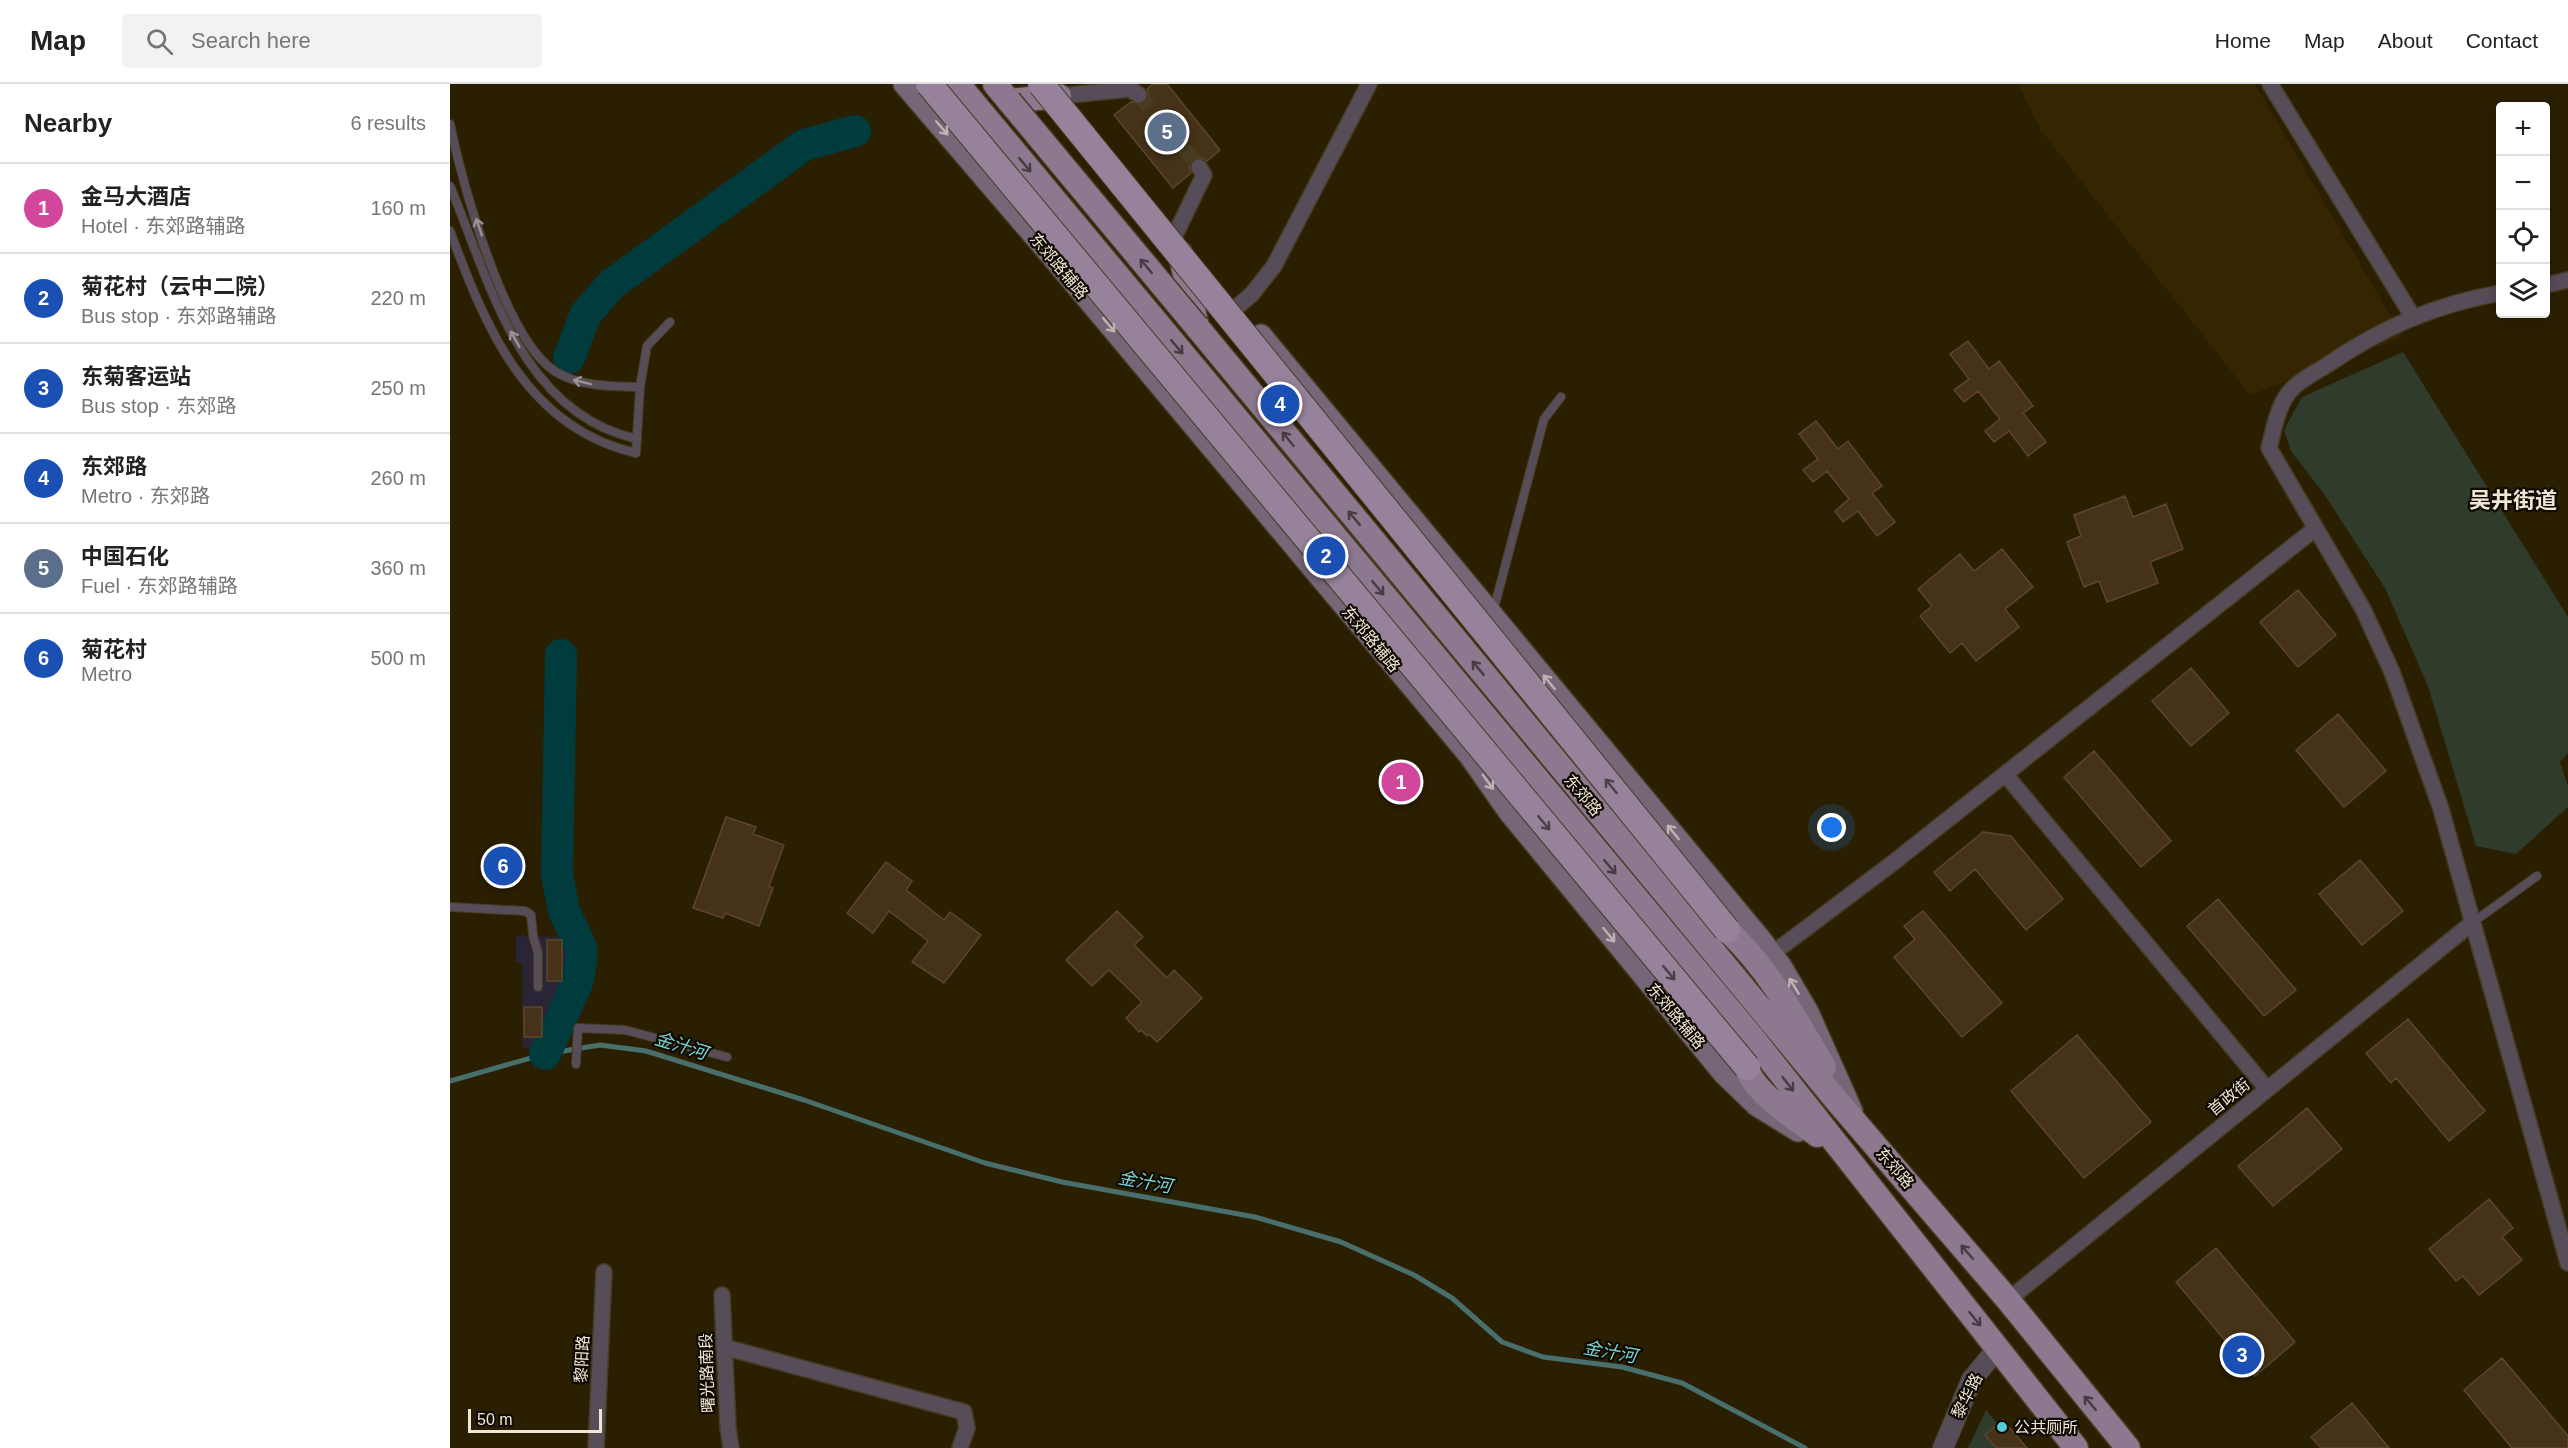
<!DOCTYPE html>
<meta charset="utf-8">
<style>
:root{--surface:#fff;--page:#f2f2f2;--text:#222;--muted:#767676;--line:#e0e0e0;--accent:#db2777}
body{margin:0;font-family:Helvetica,"Noto Sans SC",sans-serif;background:var(--page);color:var(--text)}
.controls{position:absolute;right:18px;top:18px;display:grid;overflow:hidden;border-radius:6px;box-shadow:0 3px 15px #0003}
.controls button{width:54px;height:54px;display:grid;place-items:center;padding:0;border:0;border-bottom:2px solid var(--line);background:var(--surface);color:var(--text);font:30px sans-serif}
.scale{position:absolute;left:18px;bottom:15px;width:134px;box-sizing:border-box;padding-left:6px;border:3px solid #efe7d6;border-top:0;font-size:16px;line-height:21px;white-space:nowrap;color:#efe7d6;-webkit-text-stroke:4px #0f0a02;paint-order:stroke}
.you{position:absolute;left:1382px;top:744px;width:21px;height:21px;margin:-15px;border:4px solid #fff;border-radius:50%;background:#1a73e8;box-shadow:0 0 0 9px #1a73e833}
.badge{display:grid;place-items:center;width:39px;height:39px;border-radius:50%;background:var(--accent);color:#fff;font-size:20px;font-weight:700}
.pin{position:absolute;translate:-50% -50%;border:3px solid #fff;box-shadow:0 2px 6px #0006}
.list{margin:0;padding:0;list-style:none}
h2{display:flex;justify-content:space-between;align-items:center;height:78px;margin:0;padding:0 24px;font-size:26px}
h2 small{font-size:20px;font-weight:400;color:var(--muted)}
.list li{display:grid;grid-template-columns:39px 1fr auto;gap:18px;align-items:center;box-sizing:border-box;height:90px;padding:0 24px;border-top:2px solid var(--line)}
.list b{display:block;font-size:22px;white-space:nowrap}
.list p{margin:0;font-size:20px;white-space:nowrap;color:var(--muted)}
.list em{font-size:20px;font-style:normal;color:var(--muted)}
.icon{flex:none;width:33px;height:33px;fill:none;stroke:currentColor;stroke-width:2;stroke-linecap:round;stroke-linejoin:round}
.map{position:relative;flex:none;width:2118px;height:1364px;overflow:hidden}
header{display:flex;align-items:center;gap:36px;box-sizing:border-box;height:84px;padding:0 30px;background:var(--surface);border-bottom:2px solid var(--line)}
header strong{font-size:28px}
nav{display:flex;gap:33px;margin-inline-start:auto;font-size:21px}
.search{width:420px;height:54px;background:var(--page);display:flex;align-items:center;gap:15px;box-sizing:border-box;padding:0 21px;border-radius:6px;color:var(--muted);font-size:22px}
main{display:flex}
aside{flex:1;background:var(--surface)}
.map>svg:first-child{display:block}
</style>
<header>
<strong>Map</strong>
<div class="search"><svg class="icon" aria-label="search" viewBox="0 0 24 24"><circle cx="10" cy="10" r="6"/><path d="M15 15l6 6"/></svg>Search here</div>
<nav><a>Home</a><a>Map</a><a>About</a><a>Contact</a></nav>
</header>
<main>
<aside>
<h2>Nearby<small>6 results</small></h2>
<ul class="list">
<li><span class="badge" style="background:#d1479c">1</span><div><b>金马大酒店</b><p>Hotel · 东郊路辅路</p></div><em>160 m</em></li>
<li><span class="badge" style="background:#1a4fb4">2</span><div><b>菊花村（云中二院）</b><p>Bus stop · 东郊路辅路</p></div><em>220 m</em></li>
<li><span class="badge" style="background:#1a4fb4">3</span><div><b>东菊客运站</b><p>Bus stop · 东郊路</p></div><em>250 m</em></li>
<li><span class="badge" style="background:#1a4fb4">4</span><div><b>东郊路</b><p>Metro · 东郊路</p></div><em>260 m</em></li>
<li><span class="badge" style="background:#5c6f8a">5</span><div><b>中国石化</b><p>Fuel · 东郊路辅路</p></div><em>360 m</em></li>
<li><span class="badge" style="background:#1a4fb4">6</span><div><b>菊花村</b><p>Metro</p></div><em>500 m</em></li>
</ul>
</aside>
<div class="map">
<svg width="2118" height="1364" viewBox="0 0 2118 1364">
<rect width="100%" height="100%" fill="#2b1f02"/>
<path fill="#352500" d="M1568,0H1805L1953,253L1800,311L1592,48Z"/>
<path fill="#292536" d="M66,852L116,853L121,874L116,900L92,952L82,963L73,965L72,879L66,878Z"/>
<path fill="#2f3c2c" d="M1953,268L2118,533V669L2110,678L2118,702V723L2066,770L2026,762L1978,602L1935,504L1874,410L1841,367L1834,346L1852,313Z
M1536,1326L1568,1364H1518Z"/>
<g fill="none" stroke-linecap="round" stroke-linejoin="round">
<path stroke="#486f6b" stroke-width="5" d="M0,997L95,970L150,961L196,967L354,1016L535,1079L612,1098L805,1133L891,1158L964,1191L1002,1214L1052,1258L1093,1273L1172,1283L1232,1299L1355,1364"/>
<path stroke="#003b3d" stroke-width="32" d="M119,274L135,231L162,200L354,61L405,47
M95,970L127,899L131,880V863L114,827L107,791L111,571"/>
</g>
<path fill="#463219" stroke="#5c462d" stroke-width="1.5" d="M703,0H717L770,66L757,77L749,73L743,75L739,83L741,89L723,104L664,31L681,18L694,19L699,12L697,5Z
M1518,257L1539,285L1549,277L1583,322L1573,329L1596,358L1578,372L1559,347L1544,358L1535,347L1550,335L1528,307L1514,318L1504,306L1519,295L1500,270Z
M1366,337L1388,365L1398,357L1432,402L1422,409L1445,438L1427,452L1408,427L1393,438L1385,427L1399,415L1377,387L1363,398L1353,386L1368,375L1349,350Z
M1675,412L1683,433L1716,420L1733,465L1700,478L1708,499L1657,518L1649,497L1634,503L1617,458L1631,452L1624,431Z
M1552,465L1583,503L1555,525L1569,543L1526,577L1512,559L1500,569L1470,532L1482,522L1468,505L1510,470L1524,487Z
M1848,506L1886,551L1848,583L1810,538Z
M1741,584L1779,629L1741,662L1702,617Z
M1888,630L1936,687L1894,723L1846,666Z
M1644,667L1721,757L1691,783L1614,693Z
M276,733L306,743L303,750L334,761L319,802L323,804L309,842L275,829L273,834L243,824Z
M1533,748L1561,752L1613,815L1576,846L1525,785L1500,807L1484,788Z
M1910,776L1953,827L1912,861L1869,810Z
M436,778L462,797L456,806L494,836L500,828L531,851L494,899L462,878L478,857L439,827L423,849L397,829Z
M1768,815L1846,906L1814,932L1737,842Z
M667,827L693,853L684,861L717,894L724,886L752,914L707,958L699,950L697,952L691,946L689,948L676,934L692,918L659,886L642,902L616,876Z
M1473,827L1552,919L1512,953L1444,873L1465,855L1454,842Z
M97,856H112V897H97Z
M74,923H92V953H74Z
M1958,935L2035,1027L1999,1057L1946,994L1941,999L1916,969Z
M1627,951L1701,1038L1634,1094L1561,1007Z
M1857,1024L1892,1065L1823,1122L1788,1082Z
M2039,1115L2063,1144L2052,1153L2072,1176L2029,1211L2013,1192L2006,1197L1979,1165Z
M1766,1164L1845,1258L1805,1292L1726,1198Z
M2052,1274L2118,1352V1364H2062L2014,1306Z
M1902,1319L1939,1364H1871L1861,1353Z
M1553,1336L1577,1364H1546L1535,1351Z"/>
<g fill="none" stroke-linecap="round" stroke-linejoin="round">
<path stroke="#483d22" stroke-width="15" stroke-dasharray="15 8" stroke-linecap="butt" d="M689,11L749,83"/>
<defs>
<path id="service" d="M0,40C12,99 55,257 106,288C131,303 162,302 190,303
M0,102C40,198 70,329 187,355
M0,147C35,242 76,344 186,369L190,303L197,262L220,238
M1043,528L1094,335L1111,313
M0,823L75,827L81,831L83,852L88,869V903
M2022,839L2087,792
M126,980L128,944L175,946L277,973"/>
<path id="minor" d="M1820,0L1963,233
M609,12L680,5L689,11
M726,149L754,91L749,83
M2096,201L2118,196
M2050,209C1984,221 1933,243 1877,281C1866,288 1852,295 1843,304C1828,318 1824,345 1819,364L1913,525L1942,588L1991,725L2118,1179
M787,223L802,210L824,182L919,0
M1555,690L1817,1005
M1322,870L1444,778L1866,444
M272,1211L278,1344L281,1364
M1558,1216L2022,839
M274,1263L514,1328L517,1344L510,1364
M146,1364L154,1188"/>
<path id="tertiary" d="M1493,1364L1522,1295L1548,1264"/>
<path id="secondary" d="M454,0L604,175L1019,671L1059,728L1274,990L1306,1021L1348,1047
M811,251L1312,857L1331,882L1358,928L1402,1027"/>
<path id="primary" d="M508,0L1303,954L1626,1364
M545,0L559,17L609,12
M730,169L747,243L1387,1017L1558,1216L1678,1364
M1277,846C1319,885 1345,934 1374,983
M1297,983C1302,1008 1347,1035 1367,1051"/>
</defs>
<use href="#service" stroke="#463b20" stroke-width="10"/>
<use href="#minor" stroke="#463b20" stroke-width="18"/>
<use href="#tertiary" stroke="#463b20" stroke-width="22"/>
<use href="#secondary" stroke="#463b20" stroke-width="24"/>
<use href="#primary" stroke="#463b20" stroke-width="27"/>
<use href="#service" stroke="#574d59" stroke-width="8"/>
<use href="#minor" stroke="#574d59" stroke-width="15"/>
<use href="#tertiary" stroke="#574d59" stroke-width="20"/>
<use href="#secondary" stroke="#756678" stroke-width="21"/>
<use href="#primary" stroke="#8c7990" stroke-width="24"/>
<defs>
<path id="primary-bridge" d="M559,17L747,243"/>
<path id="trunk-bridge" d="M479,0L1297,983
M591,0L1277,846"/>
</defs>
<use href="#primary-bridge" stroke="#463b20" stroke-width="27" stroke-linecap="butt"/>
<use href="#trunk-bridge" stroke="#463b20" stroke-width="28" stroke-linecap="butt"/>
<use href="#primary-bridge" stroke="#8c7990" stroke-width="24"/>
<use href="#trunk-bridge" stroke="#96829b" stroke-width="26"/>
</g>
<defs><path id="oneway-shaft" d="M-6 0H5M1.5-3L5.5 0L1.5 3" fill="none" stroke-width="1.6" stroke-linecap="round" stroke-linejoin="round" transform="scale(1.5)"/></defs>
<g stroke="#beb3b0">
<use href="#oneway-shaft" transform="translate(492 44) rotate(49)"/>
<use href="#oneway-shaft" transform="translate(659 241) rotate(50)"/>
<use href="#oneway-shaft" transform="translate(1099 598) rotate(-129)"/>
<use href="#oneway-shaft" transform="translate(1038 698) rotate(54)"/>
<use href="#oneway-shaft" transform="translate(1223 748) rotate(-129)"/>
<use href="#oneway-shaft" transform="translate(1159 851) rotate(51)"/>
<use href="#oneway-shaft" transform="translate(1344 902) rotate(-121)"/>
</g>
<g stroke="#473c42">
<use href="#oneway-shaft" transform="translate(575 81) rotate(50)"/>
<use href="#oneway-shaft" transform="translate(696 182) rotate(-130)"/>
<use href="#oneway-shaft" transform="translate(727 263) rotate(50)"/>
<use href="#oneway-shaft" transform="translate(838 355) rotate(-129)"/>
<use href="#oneway-shaft" transform="translate(904 434) rotate(-130)"/>
<use href="#oneway-shaft" transform="translate(928 504) rotate(50)"/>
<use href="#oneway-shaft" transform="translate(1028 584) rotate(-130)"/>
<use href="#oneway-shaft" transform="translate(1160 783) rotate(50)"/>
<use href="#oneway-shaft" transform="translate(1338 1000) rotate(52)"/>
<use href="#oneway-shaft" transform="translate(1517 1168) rotate(-131)"/>
<use href="#oneway-shaft" transform="translate(1525 1235) rotate(51)"/>
<use href="#oneway-shaft" transform="translate(1640 1319) rotate(-130)"/>
</g>
<g stroke="#9b9291">
<use href="#oneway-shaft" transform="translate(29 143) rotate(-109)"/>
<use href="#oneway-shaft" transform="translate(65 255) rotate(-119)"/>
<use href="#oneway-shaft" transform="translate(132 298) rotate(-166)"/>
</g>
<g stroke="#4c4047">
<use href="#oneway-shaft" transform="translate(1161 702) rotate(-129)"/>
<use href="#oneway-shaft" transform="translate(1094 739) rotate(50)"/>
<use href="#oneway-shaft" transform="translate(1219 889) rotate(50)"/>
</g>
<circle fill="#52cbd7" stroke="#0f0a02" stroke-width="2" cx="1552" cy="1343" r="6"/>
<g text-anchor="middle" dominant-baseline="central" stroke-width="4.5" stroke-linejoin="round" paint-order="stroke">
<g font-size="16" fill="#efe7d6" stroke="#0f0a02">
<text transform="translate(609 182) rotate(50)">东郊路辅路</text>
<text transform="translate(921 555) rotate(50)">东郊路辅路</text>
<text transform="translate(1133 711) rotate(50)">东郊路</text>
<text transform="translate(1226 932) rotate(50)">东郊路辅路</text>
<text transform="translate(1779 1013) rotate(-39)">首政街</text>
<text transform="translate(1445 1084) rotate(49)">东郊路</text>
<text transform="translate(132 1275) rotate(-87)">黎阳路</text>
<text transform="translate(257 1289) rotate(-92)">曙光路南段</text>
<text transform="translate(1517 1312) rotate(-63)">黎华路</text>
</g>
<g font-size="16" fill="#efe7d6" stroke="#0f0a02" text-anchor="start">
<text x="1564" y="1343">公共厕所</text>
</g>
<g font-size="18" font-style="italic" fill="#7ad2d4" stroke="#0f0a02">
<text transform="translate(231 962) rotate(17)">金汁河</text>
<text transform="translate(695 1098) rotate(10)">金汁河</text>
<text transform="translate(1160 1268) rotate(10)">金汁河</text>
</g>
<g font-size="22" font-weight="bold" fill="#efe7d6" stroke="#0f0a02">
<text x="2063" y="416">吴井街道</text>
</g>
</g>
</svg>
<div class="controls">
<button>+</button>
<button>−</button>
<button><svg class="icon" aria-label="locate" viewBox="0 0 24 24"><circle cx="12" cy="12" r="6"/><path d="M12 2v4M12 18v4M2 12h4M18 12h4"/></svg></button>
<button><svg class="icon" aria-label="layers" viewBox="0 0 24 24"><path d="M12 4l9 5-9 5-9-5zM3 14l9 5 9-5"/></svg></button>
</div>
<div class="scale">50 m</div>
<div class="you"></div>
<div class="pin badge" style="left:951px;top:698px;background:#d1479c">1</div>
<div class="pin badge" style="left:876px;top:472px;background:#1a4fb4">2</div>
<div class="pin badge" style="left:1792px;top:1271px;background:#1a4fb4">3</div>
<div class="pin badge" style="left:830px;top:320px;background:#1a4fb4">4</div>
<div class="pin badge" style="left:717px;top:48px;background:#5c6f8a">5</div>
<div class="pin badge" style="left:53px;top:782px;background:#1a4fb4">6</div>
</div>
</main>
